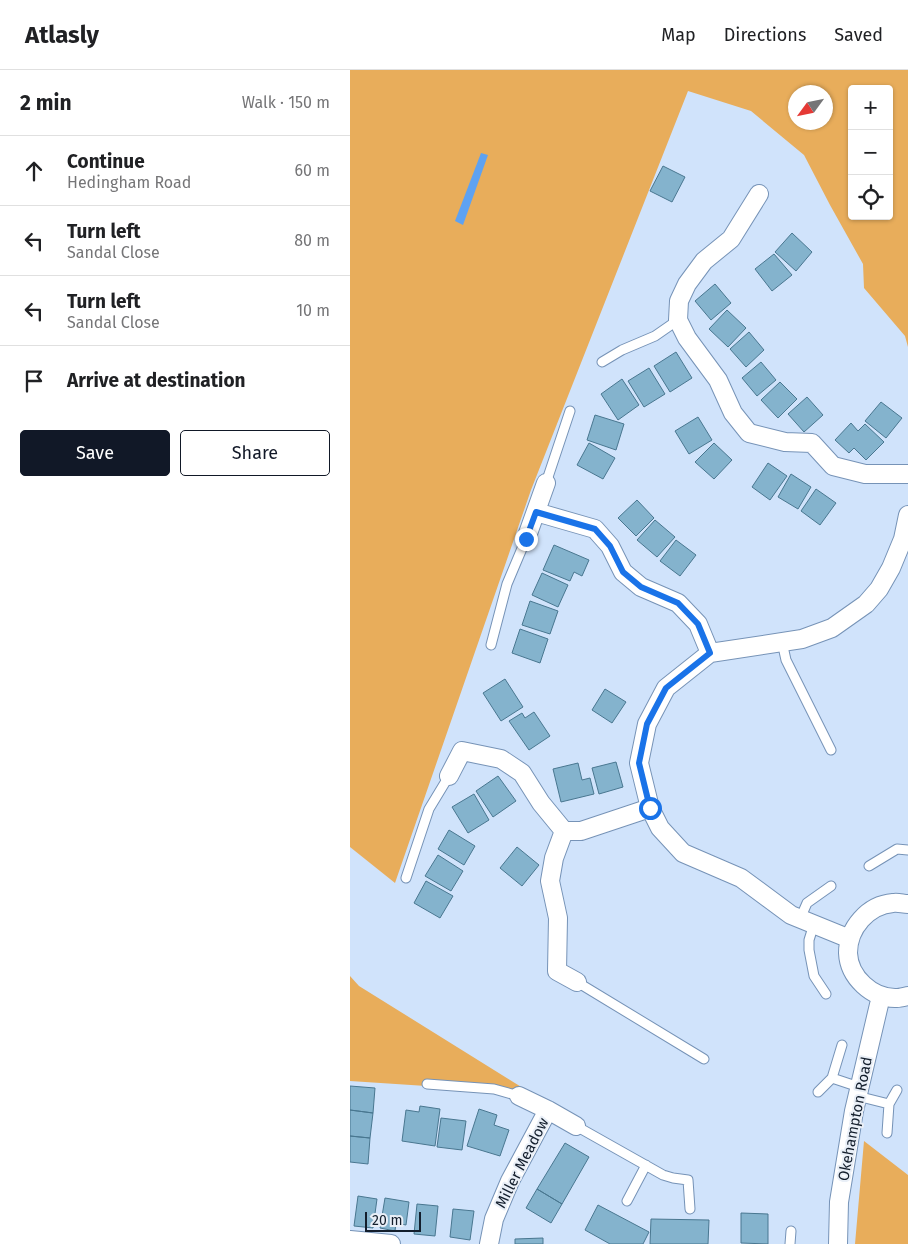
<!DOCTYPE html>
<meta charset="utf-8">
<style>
:root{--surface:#fff;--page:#f6f6f6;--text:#202124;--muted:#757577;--line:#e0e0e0;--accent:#111827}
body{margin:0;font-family:"Fira Sans",sans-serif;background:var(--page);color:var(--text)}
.controls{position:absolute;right:15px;top:15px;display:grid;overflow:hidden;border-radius:5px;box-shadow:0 1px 4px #0004}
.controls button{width:45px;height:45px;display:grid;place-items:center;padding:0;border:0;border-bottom:1px solid var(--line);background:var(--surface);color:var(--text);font:25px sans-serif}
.compass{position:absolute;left:438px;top:15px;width:45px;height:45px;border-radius:50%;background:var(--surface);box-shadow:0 1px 4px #0004;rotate:237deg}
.scale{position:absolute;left:15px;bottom:12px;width:56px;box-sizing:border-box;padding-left:5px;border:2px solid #131e2c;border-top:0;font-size:14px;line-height:18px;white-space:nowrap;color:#131e2c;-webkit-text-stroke:4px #e9eff7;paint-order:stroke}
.stop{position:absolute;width:15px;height:15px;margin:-11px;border:4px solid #1a73e8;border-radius:50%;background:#fff}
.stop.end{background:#1a73e8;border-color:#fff;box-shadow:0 1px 5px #0008}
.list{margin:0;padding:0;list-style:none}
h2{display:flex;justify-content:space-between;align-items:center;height:65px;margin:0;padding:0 20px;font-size:21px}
h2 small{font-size:16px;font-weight:400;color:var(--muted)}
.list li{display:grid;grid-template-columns:32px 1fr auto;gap:15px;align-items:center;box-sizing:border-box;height:70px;padding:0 20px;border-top:1px solid var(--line)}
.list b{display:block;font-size:19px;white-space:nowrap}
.list p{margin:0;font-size:16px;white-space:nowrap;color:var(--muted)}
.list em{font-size:16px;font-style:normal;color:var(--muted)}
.actions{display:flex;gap:10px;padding:15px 20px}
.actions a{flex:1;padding:11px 0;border:1px solid var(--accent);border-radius:5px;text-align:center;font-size:18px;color:var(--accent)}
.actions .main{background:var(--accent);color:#fff}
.icon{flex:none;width:28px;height:28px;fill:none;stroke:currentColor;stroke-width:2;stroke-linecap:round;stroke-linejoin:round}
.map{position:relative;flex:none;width:558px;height:1174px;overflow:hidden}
header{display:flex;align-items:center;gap:30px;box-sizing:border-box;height:70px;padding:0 25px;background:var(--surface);border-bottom:1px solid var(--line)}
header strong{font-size:24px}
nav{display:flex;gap:28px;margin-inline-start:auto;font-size:18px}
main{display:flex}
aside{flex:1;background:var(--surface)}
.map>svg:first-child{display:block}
</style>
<header>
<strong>Atlasly</strong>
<nav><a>Map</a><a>Directions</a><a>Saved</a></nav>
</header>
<main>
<aside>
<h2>2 min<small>Walk · 150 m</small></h2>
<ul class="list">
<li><svg class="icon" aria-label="ahead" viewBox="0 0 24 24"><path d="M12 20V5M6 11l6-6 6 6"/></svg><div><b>Continue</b><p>Hedingham Road</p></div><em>60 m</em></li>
<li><svg class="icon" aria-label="left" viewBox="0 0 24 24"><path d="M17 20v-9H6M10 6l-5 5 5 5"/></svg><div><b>Turn left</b><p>Sandal Close</p></div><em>80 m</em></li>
<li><svg class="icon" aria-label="left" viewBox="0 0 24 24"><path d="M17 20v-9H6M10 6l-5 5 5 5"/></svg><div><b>Turn left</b><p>Sandal Close</p></div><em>10 m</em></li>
<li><svg class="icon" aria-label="arrive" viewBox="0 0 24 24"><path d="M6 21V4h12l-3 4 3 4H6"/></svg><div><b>Arrive at destination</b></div></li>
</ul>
<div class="actions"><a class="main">Save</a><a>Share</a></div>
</aside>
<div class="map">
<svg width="558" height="1174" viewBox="0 0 558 1174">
<rect width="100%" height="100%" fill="#d0e3fb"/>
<path fill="#e8ad5b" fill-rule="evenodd" d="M0,0H558V277L555,266L514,218L513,194L480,135L454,85L401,41L338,21L181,420L45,813L0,777ZM502,19H539V146H502ZM446,22H476V52H446Z
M0,906L9,916L181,1023L0,1011Z
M514,1071L558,1105V1174H505Z"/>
<path fill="#5ea2f2" d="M131,83L138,85L113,155L105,151Z"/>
<path fill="#84b3cd" stroke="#497790" d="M313,96L335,107L322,132L300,121Z
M442,163L462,182L446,201L425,182Z
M424,184L442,205L422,221L405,199Z
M365,214L381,233L361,250L345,231Z
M377,240L396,258L378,277L359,259Z
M399,262L414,280L396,297L380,279Z
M326,282L342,308L320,322L304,296Z
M411,292L426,310L407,326L392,308Z
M299,298L315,324L294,337L278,311Z
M272,309L289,335L268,350L251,324Z
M430,312L447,329L428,348L411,330Z
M457,327L473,345L454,362L438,344Z
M531,332L552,348L536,368L515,351Z
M245,345L274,354L266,380L237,370Z
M348,347L362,370L339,384L325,361Z
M501,353L508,361L515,354L534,372L516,390L504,378L499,383L485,370Z
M239,373L265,388L253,409L227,395Z
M364,373L382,390L364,409L345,392Z
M418,393L437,406L420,430L402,417Z
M441,404L461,417L448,439L428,427Z
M466,419L486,433L470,455L451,441Z
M287,430L304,448L286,466L268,448Z
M305,450L325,467L307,487L287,470Z
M326,470L346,485L330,506L310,491Z
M204,475L239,490L232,506L224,502L220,511L193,500Z
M192,503L218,515L208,537L182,525Z
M180,531L208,541L200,564L172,555Z
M170,559L198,569L190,593L162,583Z
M155,609L173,637L151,651L133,623Z
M255,619L276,632L262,653L242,640Z
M184,642L200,666L179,680L159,651L172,643L175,648Z
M266,692L273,717L249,724L242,698Z
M228,693L232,710L240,708L244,724L211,732L203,699Z
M148,706L166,731L143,747L126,721Z
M124,724L139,750L118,763L102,737Z
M99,760L125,776L114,795L88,779Z
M167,777L189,795L172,816L150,798Z
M88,785L113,801L101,821L75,806Z
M76,811L103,826L90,848L64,833Z
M0,1016L25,1018L23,1043L0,1040Z
M70,1036L90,1039L85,1076L52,1071L56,1040L69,1042Z
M129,1039L147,1045L144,1055L159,1060L150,1086L117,1076Z
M0,1040L23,1043L20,1068L0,1066Z
M91,1048L116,1051L112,1080L87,1077Z
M0,1066L20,1068L18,1094L0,1092Z
M215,1073L239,1087L212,1134L187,1119Z
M187,1119L212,1134L201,1153L176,1138Z
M8,1126L27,1129L23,1158L4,1156Z
M35,1128L59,1132L56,1155L46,1153L45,1161L30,1158Z
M67,1134L88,1136L85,1166L64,1164Z
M248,1135L299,1162L293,1174H260L235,1160Z
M103,1139L124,1141L120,1170L100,1167Z
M391,1143L418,1144V1174L391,1173Z
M301,1149L359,1150L358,1174H300Z
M193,1168V1174H165V1169Z"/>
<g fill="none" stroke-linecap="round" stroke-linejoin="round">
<defs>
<path id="lane" d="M252,292L272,280L305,266L328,250
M196,413L220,341
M432,572L436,590L481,680
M141,575L157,514L176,469
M519,796L547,779L558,780
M56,808L79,739L99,706
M450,849L457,833L481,816
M464,854L459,870V880L464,906L476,924
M227,912L354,989
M482,1008L509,1017
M77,1014L144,1019L169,1026
M468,1022L482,1008L492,975
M507,1026L539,1034
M226,1056L313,1105L323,1108L338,1110L340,1139
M537,1063L539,1034L547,1020
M277,1131L296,1095
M440,1174L441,1161"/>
<path id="street" d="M409,124L381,169L354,191L337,214L329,231L328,250L337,268L368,310L383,343L399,363L435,372L462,373L483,396L515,404H558
M186,442L245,459L260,476L273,502L291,517L328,533L348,554L360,583
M176,469L196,413
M99,706L112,681L151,689L172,703L191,733L214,761
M558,834C553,834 548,832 543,833C518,835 498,858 498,883C499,907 522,929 547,928C550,928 554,927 558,926
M500,869L441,845L391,808L333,783L310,758L300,738L289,693L297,654L316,618L360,583L452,569L482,558L516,534L529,519L541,498L553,469L558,445
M227,912L207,901L208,848L200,811L204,788L214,761H231L300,738
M169,1026L198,1040L226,1056
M0,1170L41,1174
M139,1174L144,1149L160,1111L198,1040
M488,1174L489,1132L504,1041L531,926"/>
</defs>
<use href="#lane" stroke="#7693b7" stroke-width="11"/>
<use href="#street" stroke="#7693b7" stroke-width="20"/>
<use href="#lane" stroke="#fff" stroke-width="9"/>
<use href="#street" stroke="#fff" stroke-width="18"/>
</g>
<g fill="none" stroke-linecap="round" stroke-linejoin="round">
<path stroke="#1a73e8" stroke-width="6" d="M176,469L186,442L245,459L260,476L273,502L291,517L328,533L348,554L360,583L316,618L297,654L289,693L300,738"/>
</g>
<g text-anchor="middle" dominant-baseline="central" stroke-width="4" stroke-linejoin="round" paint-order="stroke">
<g font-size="15" fill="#131e2c" stroke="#e9eff7">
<text transform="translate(505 1049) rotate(-79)">Okehampton Road</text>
<text transform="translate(172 1093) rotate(-63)">Miller Meadow</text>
</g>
</g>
</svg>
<div class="controls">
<button>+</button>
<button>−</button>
<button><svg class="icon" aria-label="locate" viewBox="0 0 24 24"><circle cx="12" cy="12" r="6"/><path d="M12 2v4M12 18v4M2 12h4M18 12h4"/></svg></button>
</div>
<svg class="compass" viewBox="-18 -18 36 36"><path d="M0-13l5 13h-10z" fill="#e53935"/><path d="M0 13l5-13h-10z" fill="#757577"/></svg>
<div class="scale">20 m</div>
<div class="stop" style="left:300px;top:738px"></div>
<div class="stop end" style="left:176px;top:469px"></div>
</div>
</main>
